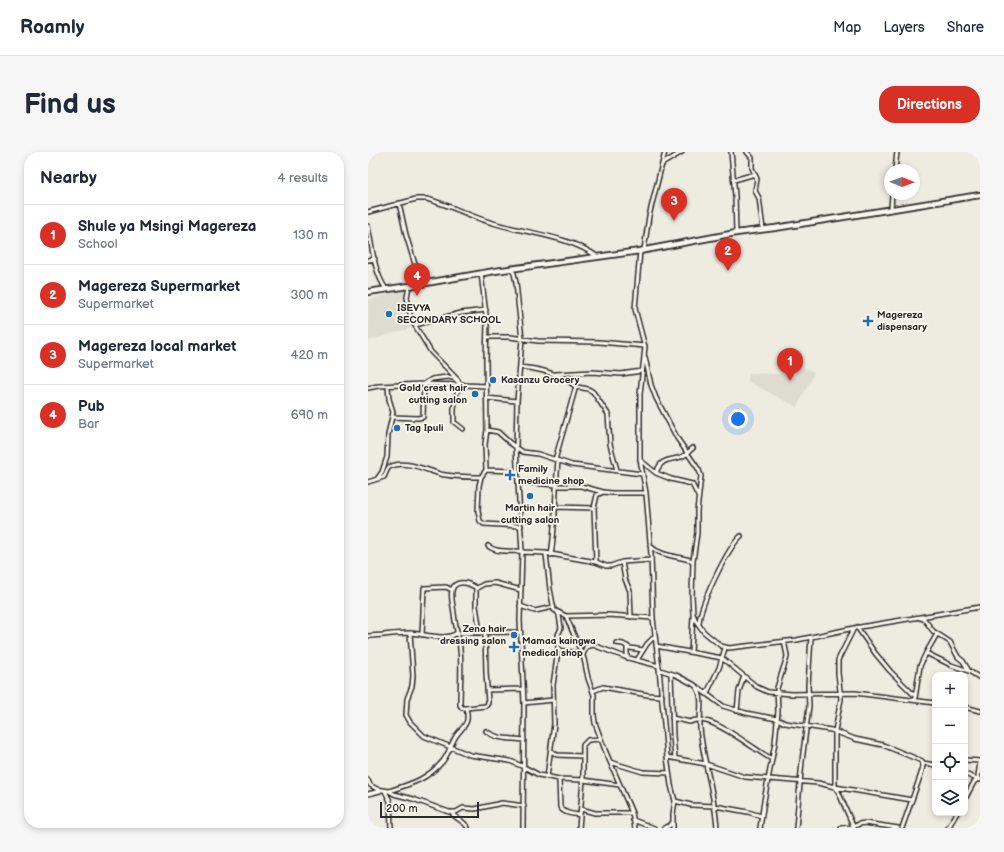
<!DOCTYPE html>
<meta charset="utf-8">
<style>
:root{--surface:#fff;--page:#f6f6f7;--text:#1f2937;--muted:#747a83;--line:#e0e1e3;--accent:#d93025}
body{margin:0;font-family:"Balsamiq Sans",sans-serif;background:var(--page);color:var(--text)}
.controls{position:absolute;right:12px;bottom:12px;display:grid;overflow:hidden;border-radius:8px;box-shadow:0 2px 6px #0003}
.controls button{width:36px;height:36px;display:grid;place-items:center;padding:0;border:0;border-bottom:1px solid var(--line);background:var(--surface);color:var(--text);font:20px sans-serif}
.compass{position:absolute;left:516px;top:12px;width:36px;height:36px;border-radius:50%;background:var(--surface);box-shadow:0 2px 6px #0003;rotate:91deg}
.scale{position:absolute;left:12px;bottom:10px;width:99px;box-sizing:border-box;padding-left:4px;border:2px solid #2b2b2b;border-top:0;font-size:11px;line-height:14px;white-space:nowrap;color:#2b2b2b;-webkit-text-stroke:3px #fbf7ec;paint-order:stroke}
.you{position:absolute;left:370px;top:267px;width:14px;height:14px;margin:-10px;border:3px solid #fff;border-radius:50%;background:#1a73e8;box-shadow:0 0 0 6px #1a73e833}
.badge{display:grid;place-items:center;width:26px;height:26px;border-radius:50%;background:var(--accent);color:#fff;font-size:13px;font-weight:700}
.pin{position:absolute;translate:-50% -33px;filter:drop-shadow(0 1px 2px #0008)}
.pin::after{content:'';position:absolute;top:21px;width:14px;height:12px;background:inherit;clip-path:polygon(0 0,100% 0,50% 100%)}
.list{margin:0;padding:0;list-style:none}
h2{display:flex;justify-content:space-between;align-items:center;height:52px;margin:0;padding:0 16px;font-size:17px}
h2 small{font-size:13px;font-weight:400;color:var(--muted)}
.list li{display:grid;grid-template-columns:26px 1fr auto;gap:12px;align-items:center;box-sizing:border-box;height:60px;padding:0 16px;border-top:1px solid var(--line)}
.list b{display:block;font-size:15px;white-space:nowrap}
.list p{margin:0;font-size:13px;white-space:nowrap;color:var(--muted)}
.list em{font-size:13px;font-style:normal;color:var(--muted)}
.icon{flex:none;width:22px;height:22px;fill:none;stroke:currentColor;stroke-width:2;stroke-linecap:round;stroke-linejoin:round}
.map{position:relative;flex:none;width:612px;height:676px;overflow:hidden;border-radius:16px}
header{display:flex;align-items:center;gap:24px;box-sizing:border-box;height:56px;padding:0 20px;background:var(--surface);border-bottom:1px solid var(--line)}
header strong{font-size:19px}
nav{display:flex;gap:22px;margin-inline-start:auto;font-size:14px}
.intro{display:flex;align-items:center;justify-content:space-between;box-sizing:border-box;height:96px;padding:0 24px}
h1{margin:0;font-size:28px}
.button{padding:10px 18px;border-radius:16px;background:var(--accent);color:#fff;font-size:14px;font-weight:700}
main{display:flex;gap:24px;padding:0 24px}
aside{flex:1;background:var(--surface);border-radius:16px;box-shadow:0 2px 6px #0003}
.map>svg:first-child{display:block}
</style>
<header>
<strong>Roamly</strong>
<nav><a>Map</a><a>Layers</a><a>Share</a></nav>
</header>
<div class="intro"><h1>Find us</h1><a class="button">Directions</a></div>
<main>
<aside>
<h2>Nearby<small>4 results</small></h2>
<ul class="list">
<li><span class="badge">1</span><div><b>Shule ya Msingi Magereza</b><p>School</p></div><em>130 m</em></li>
<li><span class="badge">2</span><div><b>Magereza Supermarket</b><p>Supermarket</p></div><em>300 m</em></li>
<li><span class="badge">3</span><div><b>Magereza local market</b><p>Supermarket</p></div><em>420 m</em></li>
<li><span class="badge">4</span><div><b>Pub</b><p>Bar</p></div><em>690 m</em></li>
</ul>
</aside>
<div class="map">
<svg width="612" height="676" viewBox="0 0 612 676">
<rect width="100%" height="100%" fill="#eeebe0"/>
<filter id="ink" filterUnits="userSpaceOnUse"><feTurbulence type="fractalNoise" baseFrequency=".025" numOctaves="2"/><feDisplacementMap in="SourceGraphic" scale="8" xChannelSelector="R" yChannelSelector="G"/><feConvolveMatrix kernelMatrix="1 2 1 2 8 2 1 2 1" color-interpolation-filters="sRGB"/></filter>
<g filter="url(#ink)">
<path fill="#dedbd1" d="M35,138L46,175L0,189V148Z
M432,213L446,221L429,255L379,229L382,221L427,223Z"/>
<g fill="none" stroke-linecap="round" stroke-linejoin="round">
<defs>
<path id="street" d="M363,0L367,44L368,81
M379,0L384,6V16L389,27L387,39L391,46L395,77
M294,12L314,0
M527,18L529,0
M366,28L387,22
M31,51L38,83L53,132
M523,57L524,42
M0,60L48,47H59C82,53 103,65 125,71C160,82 199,83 230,105
M0,74C4,95 6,120 18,137
M276,98L281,64L297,0
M272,99L267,157L277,195L272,242V307L278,341L283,402L285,466L291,516L299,605L303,633L307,649L305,662V676
M0,108L7,107
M142,117L146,121L148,131L154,187L149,249L148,296L154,400L152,468L156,551L155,676
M113,121L119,171L118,208L119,278L117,292L118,318L113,325L111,334L110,359L112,369L116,372L153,374
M41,134L39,145L43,167L63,200L90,228L91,231L86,256V270L95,277
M47,173L93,161L118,158
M120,185H142L170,189L231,190L277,194
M277,205L283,233L288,246L309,286L331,318L333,324L329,359V381L325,409L324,444L325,462L328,469L336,480L353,494L361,496L411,490L429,488L486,476L612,455
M152,215C169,217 181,219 197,227C201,229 204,232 207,234C213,237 220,235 225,240L240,262L242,292L249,318
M188,222L224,220L253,222L274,219
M0,236L10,234L56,232L64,227L79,225L86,226L91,231L97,233L118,234
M118,246L149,249
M24,265L50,266L55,265L56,232L90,233
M119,278L130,280L142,291L155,300L170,302L204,313L274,322
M187,308L208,234
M272,308L288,321L303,327L324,332L330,344
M118,318L149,319
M288,321C294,303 306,310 317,303C320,301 322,298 325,296
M9,327L14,320L19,305L20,283L25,260L21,247L20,235
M0,330L16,325L20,316C34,306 58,318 72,322C85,325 100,325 113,325
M150,330L189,333
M189,334H213L235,340
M187,355L226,356
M120,394C129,401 143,399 154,399
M282,394C294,405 311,404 325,409
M154,400L177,401L228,410L238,414H243L254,410L283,408
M178,402L182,437L186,458L198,464L216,507L220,526L226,543V563L227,571L237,598L264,661L267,676
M183,403C188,371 187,340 190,309
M228,410L226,356L229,343L235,340L244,341H278
M254,410L257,427L262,439L263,465
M108,436V454L112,480
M152,454L167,459L185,455
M198,464L240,463L285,466
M552,466L556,467L565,479L582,490L590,505L595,509L601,519
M331,472C331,455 360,395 373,384
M489,475L507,501L522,519L547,544
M486,476L470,508V521L473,547L467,579V635L544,648
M42,481L45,524L44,534L39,547L38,563L42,570L56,584L102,603L142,609L156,615L171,623L191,627L215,628L252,633
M54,483L56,436L78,435L84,438
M0,484C13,484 27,481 41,481C54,481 77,490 89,481L152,480
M248,491L255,492L262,496L275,498
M288,494L354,506L389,535L400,540L424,542L487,541L567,551
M190,498L208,501L214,500
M323,500L325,464
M558,501L583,513L601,519L612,526
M215,503L218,495L225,493L257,505L291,514
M259,506V494
M269,508L279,492L287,484
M292,518L308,523L325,532L355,554L378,561L409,567L417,571L463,578L487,587L515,593L554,609L555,614L553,622L534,676
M303,522L305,584L307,606
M329,536C336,546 331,564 332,576C335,610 347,642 349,676
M119,538L155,537
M225,539L235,535L280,543L294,544
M339,541L351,516L357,496
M547,546L552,514L558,501L569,482
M156,551L185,548
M597,555L612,559
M98,556L118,554L120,551L118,520L117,480
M369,559L371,539L376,524
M304,566L322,570C342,559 385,598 404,607
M118,579C129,588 143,586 156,588
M183,599L189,603L214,604
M299,605L338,612L377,625L450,631L467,635L470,639L486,676
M597,608L612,609
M242,610L275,620L301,621
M555,611L567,613
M597,622L609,627
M179,625L186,572L185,533L190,498V483L193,476L191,463L190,461
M191,627L192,655C196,662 205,662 212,663
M0,628L2,633L9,637L21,639L26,642L45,647L81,660H88L95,656L107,657L134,651L156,654
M612,628L610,624L612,610
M17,639L22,649L23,676
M21,639C43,632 60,627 75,609C81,601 83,592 88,584C96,573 102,572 98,556H94L92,553C92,535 94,516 92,497C91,485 87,473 86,461C85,453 81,440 86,434C93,427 103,433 109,436L116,432L127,431L153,438
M0,642L12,639
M597,647L606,630L610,627
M307,649L323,653L347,654L380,660L393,664
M213,657L227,661H264
M83,660C87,667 97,669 100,676
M265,668L286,676
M211,676L215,628V593L220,588L233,587
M296,676L301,674L305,670
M392,676L396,649L407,591L410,559L409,536L419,505C419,499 416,495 417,489
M428,676L434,609L441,554L440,534L443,485
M473,676L485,675L491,672L497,671L530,676
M580,676L589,661"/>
<path id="secondary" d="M0,140L41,134L127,119L272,99L368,81L407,76L612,43"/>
</defs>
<use href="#street" stroke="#2b2b2b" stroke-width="6"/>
<use href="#secondary" stroke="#2b2b2b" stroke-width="8"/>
<use href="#street" stroke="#fbf7ec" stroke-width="3"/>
<use href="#secondary" stroke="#fbf7ec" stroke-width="4.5"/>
</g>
</g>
<g fill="#1f6fb2" stroke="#fbf7ec" stroke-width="1.5">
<circle cx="21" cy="162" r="4"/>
<path d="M498 163h4v4h4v4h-4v4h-4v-4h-4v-4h4z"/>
<circle cx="125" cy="228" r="4"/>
<circle cx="107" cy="242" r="4"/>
<circle cx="29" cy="276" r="4"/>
<path d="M140 317h4v4h4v4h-4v4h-4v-4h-4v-4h4z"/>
<circle cx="162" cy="344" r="4"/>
<circle cx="146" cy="483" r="4"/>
<path d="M144 489h4v4h4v4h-4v4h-4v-4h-4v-4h4z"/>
</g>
<g text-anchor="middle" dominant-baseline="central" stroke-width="3.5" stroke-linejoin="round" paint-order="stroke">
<g font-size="10" font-weight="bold" fill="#2b2b2b" stroke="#fbf7ec" text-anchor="start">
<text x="29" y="156">ISEVYA<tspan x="29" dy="12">SECONDARY SCHOOL</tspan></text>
<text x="509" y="163">Magereza<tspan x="509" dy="12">dispensary</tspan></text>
<text x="133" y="228">Kasanzu Grocery</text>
<text x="99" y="236" text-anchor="end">Gold crest hair<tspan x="99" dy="12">cutting salon</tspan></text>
<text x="37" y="276">Tag Ipuli</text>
<text x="150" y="317">Family<tspan x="150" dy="12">medicine shop</tspan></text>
<text x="162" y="356" text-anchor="middle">Martin hair<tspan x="162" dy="12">cutting salon</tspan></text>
<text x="138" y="477" text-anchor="end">Zena hair<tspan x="138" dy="12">dressing salon</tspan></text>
<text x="154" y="489">Mamaa kaingwa<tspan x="154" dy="12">medical shop</tspan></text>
</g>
</g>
</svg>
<div class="controls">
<button>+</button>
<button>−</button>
<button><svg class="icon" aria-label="locate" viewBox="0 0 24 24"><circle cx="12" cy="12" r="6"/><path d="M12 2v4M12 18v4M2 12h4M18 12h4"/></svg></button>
<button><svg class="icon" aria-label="layers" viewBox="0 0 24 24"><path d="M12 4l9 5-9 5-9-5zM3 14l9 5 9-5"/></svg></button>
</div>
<svg class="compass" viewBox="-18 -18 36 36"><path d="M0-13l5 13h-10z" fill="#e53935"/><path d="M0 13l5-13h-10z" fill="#747a83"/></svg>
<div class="scale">200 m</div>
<div class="you"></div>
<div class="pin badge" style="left:422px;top:229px">1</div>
<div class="pin badge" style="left:360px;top:119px">2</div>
<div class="pin badge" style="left:306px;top:69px">3</div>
<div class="pin badge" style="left:49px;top:144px">4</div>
</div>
</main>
